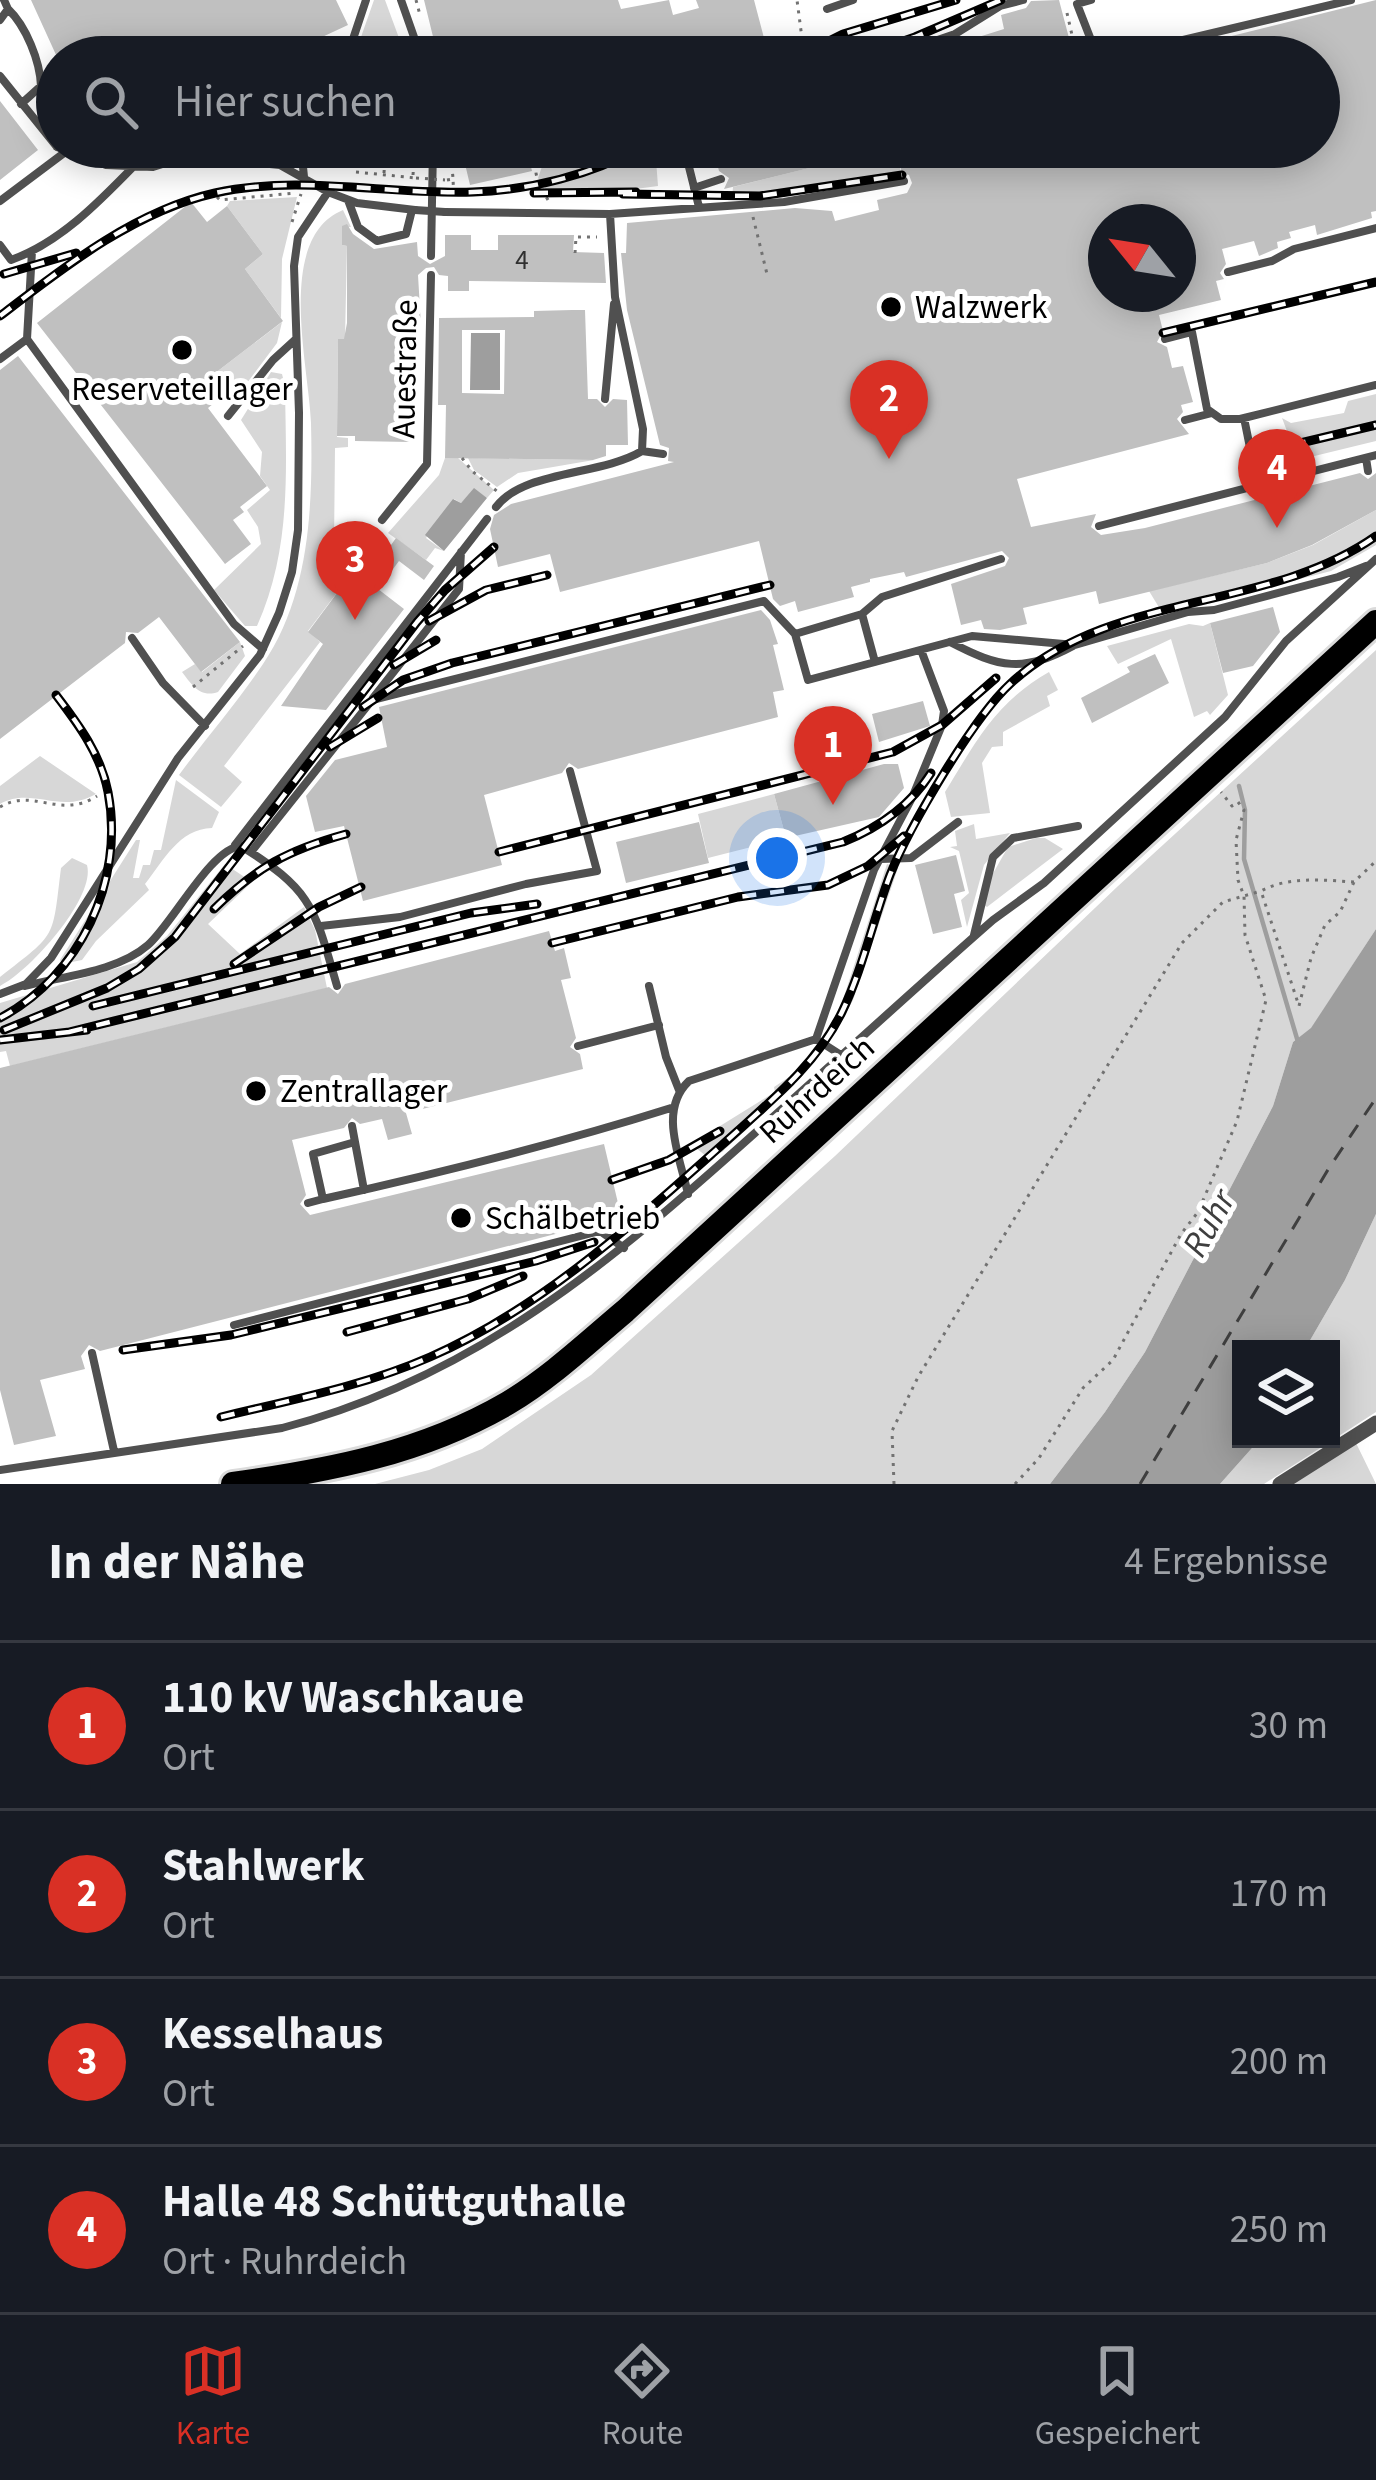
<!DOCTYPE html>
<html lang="de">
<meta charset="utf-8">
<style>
:root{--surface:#171b24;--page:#242831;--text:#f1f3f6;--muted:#9ea1a6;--line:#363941;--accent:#d93025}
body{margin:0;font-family:"Source Sans 3",sans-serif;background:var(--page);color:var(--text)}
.controls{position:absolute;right:36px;bottom:36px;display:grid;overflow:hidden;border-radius:0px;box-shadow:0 6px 30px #0003}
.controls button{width:108px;height:108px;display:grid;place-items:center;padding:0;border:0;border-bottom:3px solid var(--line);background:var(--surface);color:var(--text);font:60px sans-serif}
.compass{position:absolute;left:1088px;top:204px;width:108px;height:108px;border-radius:50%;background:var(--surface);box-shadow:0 6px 30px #0003;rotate:300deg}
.you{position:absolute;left:777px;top:858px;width:42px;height:42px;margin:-30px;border:9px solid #fff;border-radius:50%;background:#1a73e8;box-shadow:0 0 0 18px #1a73e833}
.badge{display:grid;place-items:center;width:78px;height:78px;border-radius:50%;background:var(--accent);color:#fff;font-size:39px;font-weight:700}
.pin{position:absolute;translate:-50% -99px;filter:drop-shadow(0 3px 6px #0008)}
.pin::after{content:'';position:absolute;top:63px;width:42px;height:36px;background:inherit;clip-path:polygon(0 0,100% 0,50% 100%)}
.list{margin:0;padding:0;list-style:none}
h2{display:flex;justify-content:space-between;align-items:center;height:156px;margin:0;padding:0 48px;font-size:51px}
h2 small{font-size:39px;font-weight:400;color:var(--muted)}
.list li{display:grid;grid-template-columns:78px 1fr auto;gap:36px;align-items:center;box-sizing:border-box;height:168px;padding:0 48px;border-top:3px solid var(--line)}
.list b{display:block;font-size:45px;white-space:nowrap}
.list p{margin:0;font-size:39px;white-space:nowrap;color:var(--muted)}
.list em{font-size:39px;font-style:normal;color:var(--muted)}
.icon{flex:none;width:66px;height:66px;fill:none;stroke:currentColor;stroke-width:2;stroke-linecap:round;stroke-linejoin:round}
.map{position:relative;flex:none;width:1376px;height:1484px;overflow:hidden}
.search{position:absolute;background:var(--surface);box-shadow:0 6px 30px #0003;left:36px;right:36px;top:36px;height:132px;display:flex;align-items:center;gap:30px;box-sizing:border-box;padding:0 42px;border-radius:66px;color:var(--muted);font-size:45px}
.sheet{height:828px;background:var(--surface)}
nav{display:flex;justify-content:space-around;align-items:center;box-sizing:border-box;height:168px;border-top:3px solid var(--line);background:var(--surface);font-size:33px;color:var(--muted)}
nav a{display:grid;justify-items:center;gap:6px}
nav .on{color:var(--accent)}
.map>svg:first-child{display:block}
</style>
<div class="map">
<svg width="1376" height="1484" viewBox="0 0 1376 1484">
<rect width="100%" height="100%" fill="#fff"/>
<path fill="#d7d7d7" d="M374,0H385L406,57H354Z
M584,147H655L658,186L613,192L547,191L538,178L545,158Z
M893,147L903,178L764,199H732L733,187Z
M297,197L282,259L281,318L245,269L263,254L227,206L230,201Z
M343,210L351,227H342V245L347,246L345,339L338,340L337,437L348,438V447L335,448L334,545L369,550L308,631L320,642L224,766L242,782L221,807L179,775C206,738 237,703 263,664C310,595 313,505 311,423C309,365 275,238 343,210Z
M282,322L277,343L238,395H224L210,377Z
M271,372L282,374L285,386C286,469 292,548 257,626H245L214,590L261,544L258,527L247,510L270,490L260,476L262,452L241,420Z
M1376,394V441L1298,460L1282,418L1291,423L1344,413L1348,401Z
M445,458H458L494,490L487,498L474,489L461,503L454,499L426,538L444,551L435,548L426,560L388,533L439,475Z
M468,458L594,460L518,473L497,487L474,470Z
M1376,510V545L1331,571L1215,601L1213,593L1160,609L1149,591L1267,563L1313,545Z
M1210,623L1228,695L1210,715L1207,711L1194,717L1171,639L1118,664L1107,646L1189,624L1203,626Z
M240,642L245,656L218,692C200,698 192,685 182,672L195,664L202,672Z
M1376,650V929L1311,1029L1293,1042L1273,1106L1145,1352L1105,1412L1050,1484H375L429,1470L482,1449L591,1375L835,1156L1117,887Z
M1049,672L1058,690L1047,696L1050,706L1003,732V746L992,747L982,763L990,813L951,817L945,792C977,740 995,703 1049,672Z
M40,756L96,794C60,815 32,786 0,804V786Z
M176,780L219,812L212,828C179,829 164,860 145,884L149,890L96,941L82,960L62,964L60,960L136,840H140L133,878H139L143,865H150L154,850H161Z
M774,794L786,838L708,858L698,814Z
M974,824L976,839L1010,833L984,865L967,927L961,900L969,893L959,851L950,847L957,846L955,831Z
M1036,838H1045L1063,849L987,907L984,905L987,884L1008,847Z
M72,858L87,865C96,898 29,972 0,986V977C58,932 52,940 61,868Z
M225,864L252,882L208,924L240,954L304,907L315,930L327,988L10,1066L6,1051L0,1052V1003L137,962L167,936Z
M887,864L898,868L853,1000L845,1015H838Z
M789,1077L795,1084L792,1087L722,1152L706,1156L691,1144L775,1092L774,1087Z
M1376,1214V1412L1264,1484H1220L1260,1439H1331V1349H1305L1345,1280Z
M1356,1443L1376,1484H1292Z"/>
<path fill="#9e9e9e" d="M471,333H500V390H470Z
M474,488L487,498L444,551L425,535L453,499L461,503Z
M1376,929V1214L1345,1280L1305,1349H1241V1439H1260L1220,1484H1050L1105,1412L1145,1352L1273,1106L1293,1042L1311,1028Z"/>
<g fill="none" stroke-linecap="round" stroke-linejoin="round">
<path stroke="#9e9e9e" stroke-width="4.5" d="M1239,786L1245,810L1244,859L1298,1042"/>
<path stroke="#3f3f3f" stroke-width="3" stroke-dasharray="15 12" stroke-linecap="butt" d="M1140,1484L1329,1168L1376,1098"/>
</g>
<path fill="#c0c0c0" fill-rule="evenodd" d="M31,0H336L348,25L279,57H257L251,45L240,42L224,57H57Z
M424,0H618L621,9L669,0L673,15L699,8L696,0H754L769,57H438Z
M1059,0L1074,57H915L1004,29L1001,15L1026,8L1031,1Z
M1376,0V211L1371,212L1372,218L1317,235L1315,225L1289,232L1291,238L1277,242L1278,248L1259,256L1254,241L1222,249L1226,264L1220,273L1224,279L1216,281L1221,300L1159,315L1163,331L1157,342L1167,347L1172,368L1183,366L1193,402L1181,405L1183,412L1177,419L1189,434L1017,479L1031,527L1096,514L1091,527L1101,535L1145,528L1360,473L1368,479L1376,473V510L1312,545L1267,563L1099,604L1096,591L1023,608L1027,624L1000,630L984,629L981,620L961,625L951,584L1005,566L1009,558L1002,551L906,577L904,572L870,579V582L851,587L854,597L798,612L795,601L780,606L773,599L759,541L560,592L550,554L498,567L490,529L494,515L511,504L674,462L668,461L669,448L660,445L627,310L621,253H626L627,223L795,208L832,211L835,221L879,210L877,200L907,193L912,183L909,175L902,173L895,147H1319V57H1163V53ZM1106,222H1178V294H1106Z
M0,101L38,150L0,180Z
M461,147H526L532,171L470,185Z
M713,147H873L874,152L724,189L729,178L719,171Z
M191,202L207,222L227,206L263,254L245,269L283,321L210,377L224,395L208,408L267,486L240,507L244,512L233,520L251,544L225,564L37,323Z
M347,224L353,234L374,249L417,242L418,256L430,264L445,256V235H471V250H498V235H574L573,252L604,253L606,283L469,281V291H448V276L439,275L434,267L426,268L418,275L421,326H413L410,442L355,441V436H337L338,339H344L347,323V246L342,245V226Z
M572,310H585L588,399H597L605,407L613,399L627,400L628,445H606V456L593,460L445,458L446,405H438L439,318L534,317V311ZM462,330H505L504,394L462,393Z
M18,356L240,642L201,672L159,617L138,633L126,632L125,643L0,739V370Z
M396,538L434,566L424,580L399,561L378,589L404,609L326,710L281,706L323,644L308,632L369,550L381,559Z
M1273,607L1280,632L1253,666L1223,673L1210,623Z
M761,610L770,620L778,644L773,645L784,690L773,692L778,717L578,769L569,763L562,773L484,795L502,865L363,901L344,826L315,832L306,796L335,760L387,747L379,707Z
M1155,654L1169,683L1092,723L1081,698L1130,672L1127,667Z
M923,701L930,726L879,742L872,714Z
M884,764H898L904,788L879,817L786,838L774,794Z
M699,822L709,863L626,883L616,842Z
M956,855L965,891L954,894L962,927L933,934L915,865Z
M549,931L555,951L564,948L571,978L561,980L576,1038L570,1047L580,1054L583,1069L406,1113L412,1134L388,1140L382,1119L360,1124L352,1118L344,1128L292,1140L306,1195L300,1204L310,1215L604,1144L622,1220L598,1223L100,1351L89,1345L81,1356L85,1369L40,1380L56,1436L14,1445L0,1390V1068L329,987L338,994L345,984Z"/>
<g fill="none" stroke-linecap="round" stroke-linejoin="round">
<defs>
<path id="primary" d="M233,1484C331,1470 422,1453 508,1403C550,1378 587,1343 625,1311L1376,622"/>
</defs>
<use href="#primary" stroke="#dbdbdb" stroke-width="30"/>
<path stroke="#727272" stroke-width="3" stroke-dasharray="3 6" stroke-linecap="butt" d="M416,0L420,15
M1067,13L1077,57
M1082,47L1084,57
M785,57L803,46L797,0
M119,147L131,154
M450,147L453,178
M356,172L416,178
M384,173L385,158
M413,175L415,147
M447,180L453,179L454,199
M217,197L220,200L296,193
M548,200C536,179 527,164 550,147
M753,217L767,274
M292,222L301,194
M575,253L576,237H597
M462,458L472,471L498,492
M193,687L243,646
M0,807C33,787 60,820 97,796
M1354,882C1323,880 1289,876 1261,891L1299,1006L1311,958L1325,925L1340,912L1354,882L1376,861
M894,1484L892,1431L918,1377L1182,943L1223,902L1261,891
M1015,1484L1039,1458L1083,1388L1113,1360L1181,1234L1198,1212L1237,1121L1266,1000L1245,935L1244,896L1238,880L1236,840L1244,810L1238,802L1232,806L1221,792"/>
<path stroke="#505050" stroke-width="8" d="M401,0L421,57
M1091,0L1077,4L1091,40L1107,51L1162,45L1351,0
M8,9C26,26 40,61 41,86
M827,9L853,0
M0,20L8,9L4,0
M240,50L243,57
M317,57L330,50L349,53
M347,57L366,0
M888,57L955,34L1000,6L1023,0
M0,76L57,147
M21,104L41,86L57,79
M57,147L106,165L153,167L188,156L280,165L328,192
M301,147L304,177
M684,147L699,207
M694,188L721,179
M348,200L358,227L377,241L406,234L412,210
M0,201L64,153
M445,212L610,214L784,202L904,181
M0,245L11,260C59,243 98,203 133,167
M32,251L27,339L234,624L263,649
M431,256L433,147
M1228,272L1272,261L1294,249L1376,228
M1165,339L1192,332L1207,409L1221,419H1240L1376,385
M0,359L27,339
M605,399L614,304
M228,416L273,360L296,339
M1244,418L1258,487
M1185,420L1212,413
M642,451L663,454
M1366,458L1368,471
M496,507C524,470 600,476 642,451L643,429L615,297L610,214
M382,520L427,464L431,275
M1099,526L1376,455
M862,614L882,597L1001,559
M132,638L163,683L205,726
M950,642C1000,668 1023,673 1073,646
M875,662L862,614L795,634L808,680L972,636L1075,645L1188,612L1214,610L1338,577L1366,566
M373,698L459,589L461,552
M235,845L487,519
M251,852L372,700L764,601L795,634
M881,859L911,858L958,822
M321,926L400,917L526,884L597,871L570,771
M974,935L993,857L1013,838L1078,826
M25,986C63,976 117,972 148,945C173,923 211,848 241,846C313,891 314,907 337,986
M649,986L666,1057L679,1090
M0,994L26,984L51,958L178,758L260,655L279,613L292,572L298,530L299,413L294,266L298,237L328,192L357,203L415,210
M578,1046L659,1025
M841,1055L816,1039L874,870L912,798L942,725L944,711L921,650
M352,1126L355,1142
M364,1190L355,1142L313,1154L323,1199C440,1173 557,1144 671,1108
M688,1194C680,1157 658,1110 689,1081L816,1039
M308,1203L323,1199
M234,1325L600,1231L624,1248
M92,1353L114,1451
M0,1470L282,1428C474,1378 611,1262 755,1133C835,1062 913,990 993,920L1044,883L1225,717L1286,641L1376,559"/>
<path stroke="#505050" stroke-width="15" d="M1280,1484L1376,1423"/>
<use href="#primary" stroke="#000" stroke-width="24"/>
<defs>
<path id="rail" d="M797,57L843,34L956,0
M857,57L915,37L1001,0
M534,193L636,192
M623,194L760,196L902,175
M4,274L76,253
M0,316C64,267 135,211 215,193C300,174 387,195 473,192C531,190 591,175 641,147
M1163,333L1376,282
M1292,445L1376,425
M429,621L486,590L547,575
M394,665L436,640
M363,707L403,680L452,663L770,585
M330,747L378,718
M499,852L893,752L942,725L996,678
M214,909C257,867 288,850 346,834
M552,943L738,897L828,885L868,866L904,836
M234,964L319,907L361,887
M93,1006L471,913L537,904
M0,1018C80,976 125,881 108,792C101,755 79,725 56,695
M4,1030L107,988L139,969L175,937L417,622L445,590L494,547
M69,1032L843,842C878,828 910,806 931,773
M0,1040L87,1030
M612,1180L669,1160L720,1131
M347,1332L468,1299L523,1276
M123,1350L231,1335L536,1261L594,1242
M221,1417C291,1400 364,1386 430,1357C540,1309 633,1224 722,1145C767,1104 815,1067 842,1012C863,968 873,920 890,875C909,827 973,718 1010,684C1111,590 1267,613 1376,536"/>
</defs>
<use href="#rail" stroke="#000" stroke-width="9"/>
<use href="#rail" stroke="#fff" stroke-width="4.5" stroke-dasharray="14" stroke-linecap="butt"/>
<path stroke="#727272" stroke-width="3" stroke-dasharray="3 6" stroke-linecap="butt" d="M416,178L445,180"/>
<path stroke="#505050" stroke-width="8" d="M415,210L445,212"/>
</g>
<g fill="#000" stroke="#fff" stroke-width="4.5">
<circle cx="891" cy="307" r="12"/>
<circle cx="182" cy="350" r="12"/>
<circle cx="256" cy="1091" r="12"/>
<circle cx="461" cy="1218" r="12"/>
</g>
<g text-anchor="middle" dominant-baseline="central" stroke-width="10" stroke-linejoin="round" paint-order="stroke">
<g font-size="27" fill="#303030">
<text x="522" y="260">4</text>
</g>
<g font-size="33" fill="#000" stroke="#fff" text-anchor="start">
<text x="915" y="307">Walzwerk</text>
<text x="182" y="389" text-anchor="middle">Reserveteillager</text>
<text x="280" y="1091">Zentrallager</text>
<text x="485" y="1218">Schälbetrieb</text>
</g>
<g font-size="33" fill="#000" stroke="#fff">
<text transform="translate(405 369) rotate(-89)">Auestraße</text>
<text transform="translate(817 1090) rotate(-42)">Ruhrdeich</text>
</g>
<g font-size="36" font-style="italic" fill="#3f3f3f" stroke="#fff">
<text transform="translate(1209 1223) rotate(-61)">Ruhr</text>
</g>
</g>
</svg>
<div class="controls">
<button><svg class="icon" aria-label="layers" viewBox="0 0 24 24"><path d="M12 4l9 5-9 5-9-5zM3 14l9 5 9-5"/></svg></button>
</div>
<svg class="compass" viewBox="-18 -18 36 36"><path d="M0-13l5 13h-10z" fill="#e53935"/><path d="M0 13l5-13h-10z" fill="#9ea1a6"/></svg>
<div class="you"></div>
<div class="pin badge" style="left:833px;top:805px">1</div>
<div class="pin badge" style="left:889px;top:459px">2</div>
<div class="pin badge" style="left:355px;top:620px">3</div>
<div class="pin badge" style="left:1277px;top:528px">4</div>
<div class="search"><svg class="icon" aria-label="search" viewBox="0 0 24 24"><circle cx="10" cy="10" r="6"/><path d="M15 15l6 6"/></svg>Hier suchen</div>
</div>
<section class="sheet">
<h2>In der Nähe<small>4 Ergebnisse</small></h2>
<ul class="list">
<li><span class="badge">1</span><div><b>110 kV Waschkaue</b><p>Ort</p></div><em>30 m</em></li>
<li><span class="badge">2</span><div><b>Stahlwerk</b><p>Ort</p></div><em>170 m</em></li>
<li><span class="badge">3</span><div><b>Kesselhaus</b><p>Ort</p></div><em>200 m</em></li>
<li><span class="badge">4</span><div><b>Halle 48 Schüttguthalle</b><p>Ort · Ruhrdeich</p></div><em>250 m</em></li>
</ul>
</section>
<nav>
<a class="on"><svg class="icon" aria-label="map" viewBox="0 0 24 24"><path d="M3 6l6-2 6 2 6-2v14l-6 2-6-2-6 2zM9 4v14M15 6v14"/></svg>Karte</a>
<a><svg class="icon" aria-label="directions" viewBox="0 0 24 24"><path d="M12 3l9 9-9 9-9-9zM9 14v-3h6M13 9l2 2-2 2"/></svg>Route</a>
<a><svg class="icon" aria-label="saved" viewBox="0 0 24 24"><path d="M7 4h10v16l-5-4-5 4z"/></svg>Gespeichert</a>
</nav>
